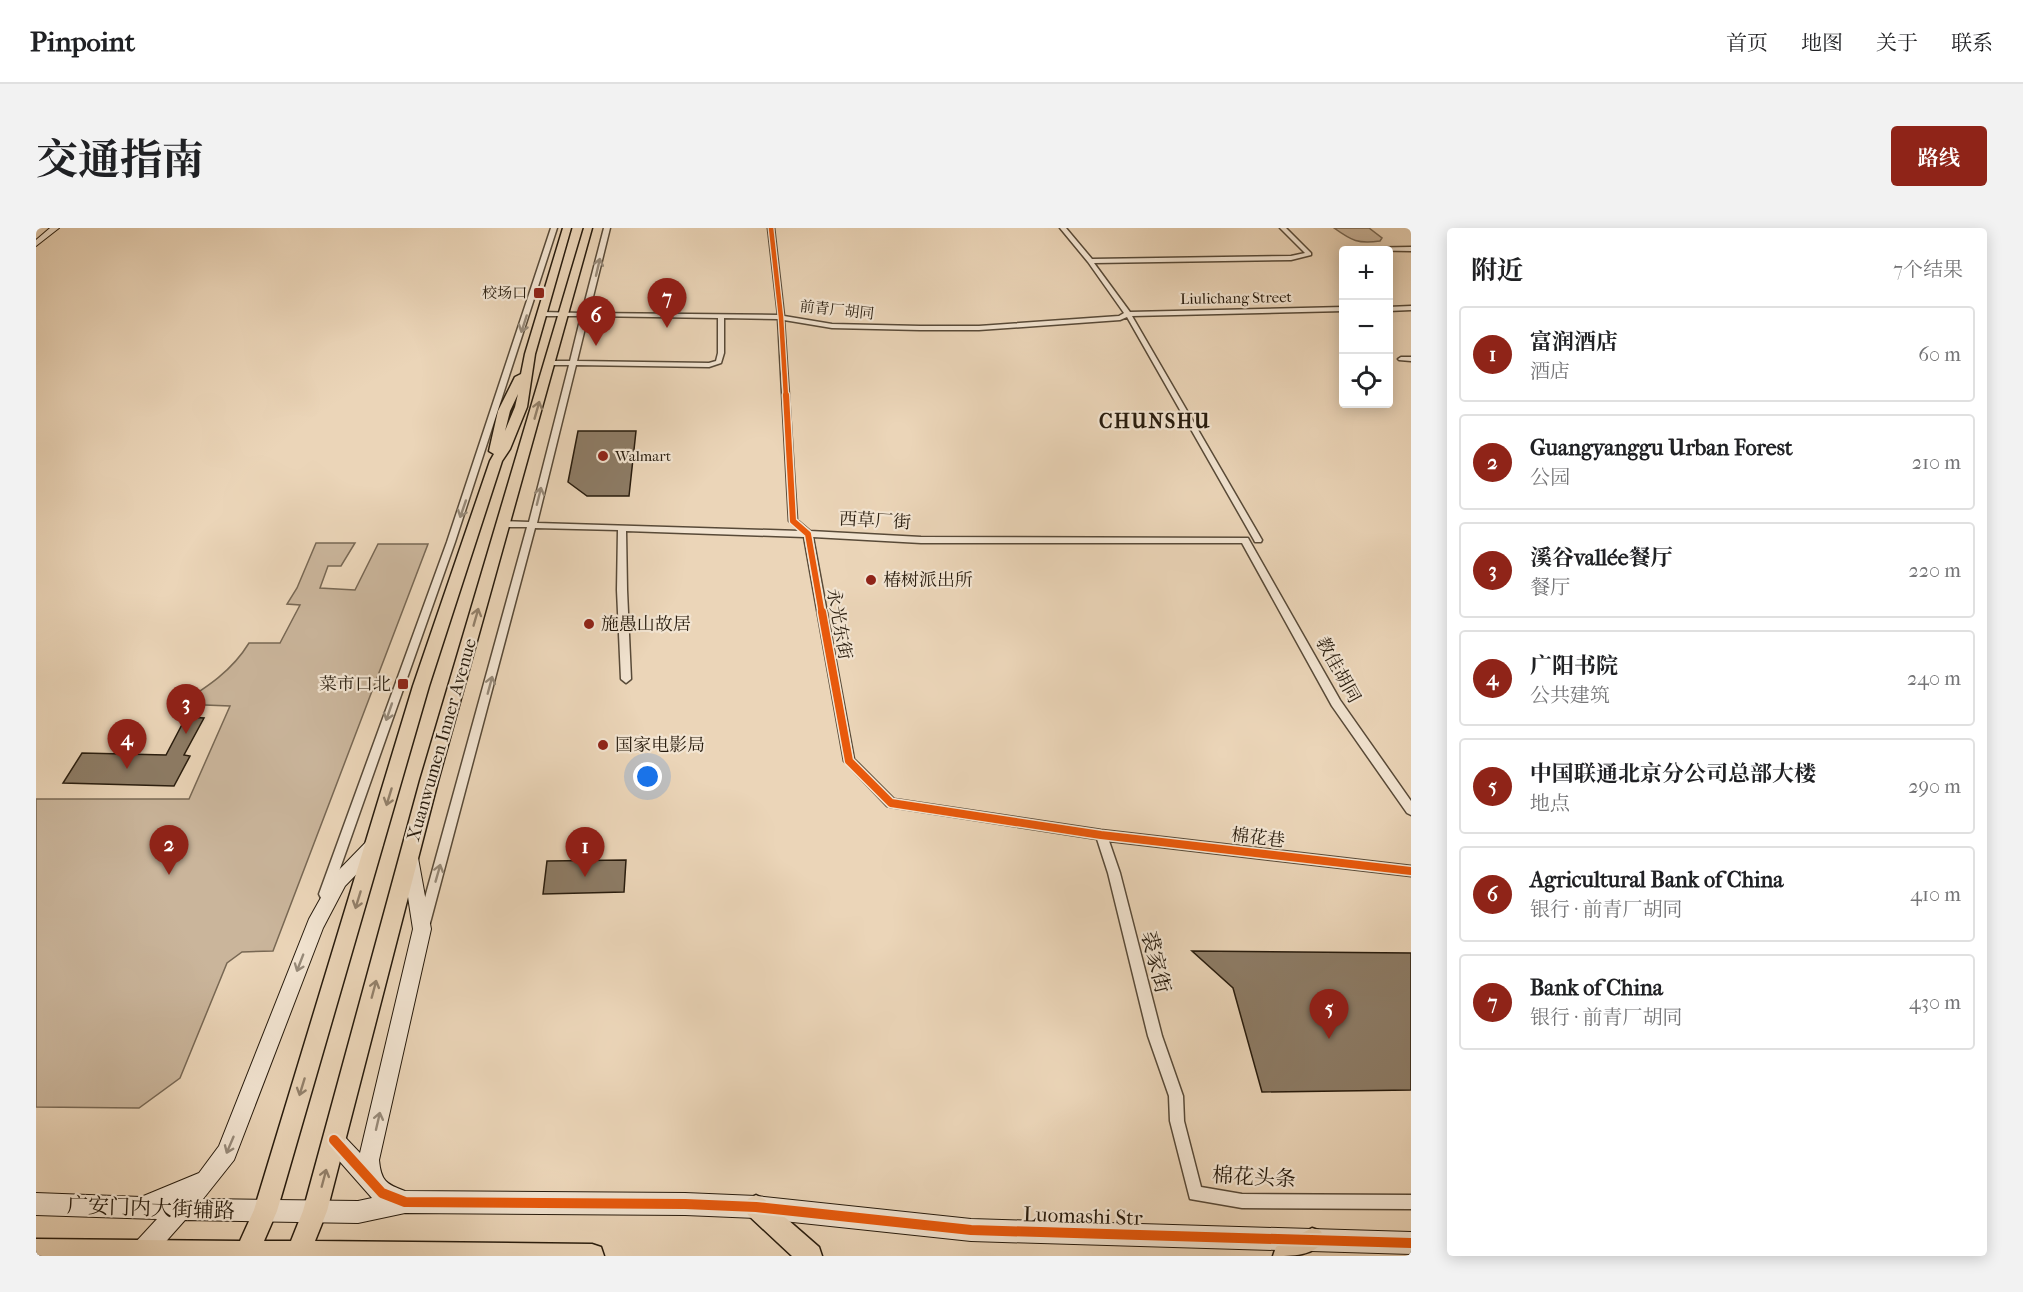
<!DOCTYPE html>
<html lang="zh">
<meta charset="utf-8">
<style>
:root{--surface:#fff;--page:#f2f2f2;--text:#202124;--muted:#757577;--line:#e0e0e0;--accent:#8f2418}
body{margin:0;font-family:"IM FELL French Canon","Noto Serif SC",serif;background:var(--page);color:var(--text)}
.controls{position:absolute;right:18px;top:18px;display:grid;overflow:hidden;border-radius:6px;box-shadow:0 3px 15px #0003}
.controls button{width:54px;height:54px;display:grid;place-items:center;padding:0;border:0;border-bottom:2px solid var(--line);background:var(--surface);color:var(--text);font:30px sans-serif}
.you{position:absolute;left:612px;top:549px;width:21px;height:21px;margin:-15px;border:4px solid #fff;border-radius:50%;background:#1a73e8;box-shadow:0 0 0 9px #1a73e833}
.badge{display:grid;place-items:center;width:39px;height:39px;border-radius:50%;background:var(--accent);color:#fff;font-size:20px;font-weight:700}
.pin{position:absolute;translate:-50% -50px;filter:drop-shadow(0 2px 3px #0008)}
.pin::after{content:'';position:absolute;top:32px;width:21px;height:18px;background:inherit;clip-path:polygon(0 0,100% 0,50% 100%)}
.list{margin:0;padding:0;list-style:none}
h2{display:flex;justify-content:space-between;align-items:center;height:78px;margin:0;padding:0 24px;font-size:26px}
h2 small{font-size:20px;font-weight:400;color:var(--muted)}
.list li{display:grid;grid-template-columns:39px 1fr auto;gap:18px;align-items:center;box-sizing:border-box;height:96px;margin:0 12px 12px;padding:0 12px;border:2px solid var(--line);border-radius:6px}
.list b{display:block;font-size:22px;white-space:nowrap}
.list p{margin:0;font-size:20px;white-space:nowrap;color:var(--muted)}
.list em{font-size:20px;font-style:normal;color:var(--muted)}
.icon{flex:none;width:33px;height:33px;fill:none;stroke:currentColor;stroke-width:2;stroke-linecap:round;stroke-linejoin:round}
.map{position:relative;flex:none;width:1375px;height:1028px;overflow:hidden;border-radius:6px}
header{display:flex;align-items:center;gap:36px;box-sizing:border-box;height:84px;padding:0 30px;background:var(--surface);border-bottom:2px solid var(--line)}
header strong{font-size:28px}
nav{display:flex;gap:33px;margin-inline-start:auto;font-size:21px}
.intro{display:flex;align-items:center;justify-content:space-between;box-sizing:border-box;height:144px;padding:0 36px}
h1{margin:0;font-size:42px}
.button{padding:15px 27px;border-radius:6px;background:var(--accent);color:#fff;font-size:21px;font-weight:700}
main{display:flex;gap:36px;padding:0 36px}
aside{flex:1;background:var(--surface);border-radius:6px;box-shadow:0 3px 15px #0003}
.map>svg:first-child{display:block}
</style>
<header>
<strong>Pinpoint</strong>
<nav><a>首页</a><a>地图</a><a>关于</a><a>联系</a></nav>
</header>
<div class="intro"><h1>交通指南</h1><a class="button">路线</a></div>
<main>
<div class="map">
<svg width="1375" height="1028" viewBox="0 0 1375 1028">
<rect width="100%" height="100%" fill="#ebd5b8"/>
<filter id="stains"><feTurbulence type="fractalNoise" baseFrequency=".00333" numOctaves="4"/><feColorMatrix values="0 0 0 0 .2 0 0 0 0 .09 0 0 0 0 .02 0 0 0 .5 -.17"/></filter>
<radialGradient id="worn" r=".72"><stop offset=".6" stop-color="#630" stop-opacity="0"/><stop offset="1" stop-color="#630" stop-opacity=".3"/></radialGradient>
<path fill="#cab59b" stroke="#786854" stroke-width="1.5" d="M1298,0H1333L1346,10L1344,13C1322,16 1316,13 1298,0Z
M280,315H319L305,338H292L284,360L319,362L342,316H392L237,723L206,724L191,735L144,850L103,880L0,879V571H153L194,478L144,476C171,459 196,443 213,415H244L264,377L251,376L261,360Z"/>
<path fill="#8d7c66" stroke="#271b0d" stroke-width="1.5" d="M542,203H600L593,268H551L532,254Z
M150,489L168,490L148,527L154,528L138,558L27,555L46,525L130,527Z
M590,632L588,664L507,666L511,633Z
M1156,723L1375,725V862L1226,864L1197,760Z"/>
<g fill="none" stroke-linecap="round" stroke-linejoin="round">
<defs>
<path id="street" d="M515,0H521L419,314L295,666L293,670L289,671L285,670L283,666L411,314Z
M568,0H574L553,85L742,87L732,0H738L748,88L796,96L884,98H943L1083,88L1088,85L1052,34L1024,0H1030L1056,31L1255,28L1269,25L1244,0H1250L1275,25V27L1255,32L1058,35L1094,84L1308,79V83L1096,88L1226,312L1225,314H1219L1218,312L1091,89L1084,92L943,102H884L796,100L748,92L761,292L774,303L885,309L1212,310L1304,472L1375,573V587L1371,585L1296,478L1206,315H885L777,309L818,531L858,571L1065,602L1375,638V648L1073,613L1084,645L1126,808L1147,868L1148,893L1165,959L1206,966L1375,967V981L1206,980L1154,971L1134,893L1133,868L1112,808L1072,645L1061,611L855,579L851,578L808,533L768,309L590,303L591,362L595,451L590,455L585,451L581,362L582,302L499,300L394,695L392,699L388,700L384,699L382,695L491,299H467L463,296L467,293L493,294L533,137H515L512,135L515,133H534L545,88H505L502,86L505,84L546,85ZM552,88L682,90V125L680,133L673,135L541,133ZM688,90L742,91L753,293L764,303L501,295L540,137L673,139L685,135L688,125Z
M1375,19V23L1316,22L1319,20Z
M1375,78V82L1352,83V79Z
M1365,129H1375V133L1363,132L1362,131Z"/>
<path id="secondary" d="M14,0H23L0,18V12Z
M339,609L345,611L347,616L345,621L309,658L287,700L198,932L167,971L322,973L336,970L291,919L288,912L291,905L298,902L305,905L324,925L377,701L366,630L368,625L374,623L380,625L382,630L395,701L343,932C345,953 350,956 369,963L649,965L720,968L935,991L1375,1004V1026L935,1013L720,990L649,987L369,985L322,995L149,992L117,1028H95L97,1017L121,991L0,987V965L105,969L163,945L183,918L273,691L297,648L333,611Z"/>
<path id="primary" d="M527,0H535L499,126L491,179L474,221L466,233L393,458L241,983L228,1013H255L267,983L384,553L548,0H556L402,553L291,983L279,1013L556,1016L565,1019L568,1028H0V1011L204,1013L218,982L377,458L454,233L458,226L453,223L462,183L479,149L485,146L489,126ZM482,166L479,179L469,203L474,183Z
M720,967L728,971L783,1019L786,1028H756L712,987L708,979L712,971Z
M1276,1000L1285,1003L1288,1012C1279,1028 1256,1028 1237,1028L1240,1019Z"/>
</defs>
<use href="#street" stroke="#584a38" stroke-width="3"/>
<use href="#secondary" stroke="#271b0d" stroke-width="2"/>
<use href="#primary" stroke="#271b0d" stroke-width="3"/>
<use href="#street" fill="#f2e4d1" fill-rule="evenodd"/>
<use href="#secondary" fill="#f2e4d1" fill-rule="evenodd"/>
<use href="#primary" fill="#ebd5b8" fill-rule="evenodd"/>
<defs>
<path id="cycleway-far3" d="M735,0L745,89L750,169"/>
<path id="cycleway-far2" d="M750,167L757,293L772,306L786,386"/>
<path id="cycleway-far1" d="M786,384L813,533L855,575L1065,607L1375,643"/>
<path id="cycleway" d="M298,912L346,965L369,974L649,976L720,979L935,1002L1375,1015"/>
</defs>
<use href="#cycleway-far3" stroke="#f2e4d1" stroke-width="7"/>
<use href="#cycleway-far2" stroke="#f2e4d1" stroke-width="9"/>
<use href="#cycleway-far1" stroke="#f2e4d1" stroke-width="11"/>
<use href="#cycleway" stroke="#f2e4d1" stroke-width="14"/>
<use href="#cycleway-far3" stroke="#e8590c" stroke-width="4.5"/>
<use href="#cycleway-far2" stroke="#e8590c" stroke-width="6"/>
<use href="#cycleway-far1" stroke="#e8590c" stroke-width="8"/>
<use href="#cycleway" stroke="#e8590c" stroke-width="10"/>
</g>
<defs><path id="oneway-shaft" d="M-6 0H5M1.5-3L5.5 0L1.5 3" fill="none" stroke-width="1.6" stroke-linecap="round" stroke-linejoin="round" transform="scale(1.5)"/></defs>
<g stroke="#978a79">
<use href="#oneway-shaft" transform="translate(562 39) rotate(-77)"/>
<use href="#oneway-shaft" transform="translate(488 96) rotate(108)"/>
<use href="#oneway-shaft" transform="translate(503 268) rotate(-76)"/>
<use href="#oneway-shaft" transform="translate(427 281) rotate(109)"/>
<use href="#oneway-shaft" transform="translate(454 457) rotate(-75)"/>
<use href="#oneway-shaft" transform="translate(353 484) rotate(109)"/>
<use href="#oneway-shaft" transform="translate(402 645) rotate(-74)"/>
<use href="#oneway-shaft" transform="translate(264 735) rotate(111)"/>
<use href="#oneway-shaft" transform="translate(342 893) rotate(-77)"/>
<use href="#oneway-shaft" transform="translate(194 917) rotate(113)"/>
</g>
<g stroke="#93816b">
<use href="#oneway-shaft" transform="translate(501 182) rotate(-74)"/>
<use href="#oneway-shaft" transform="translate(440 389) rotate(-74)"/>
<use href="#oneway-shaft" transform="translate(353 569) rotate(107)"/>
<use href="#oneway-shaft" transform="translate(322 672) rotate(107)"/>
<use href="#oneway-shaft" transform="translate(338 761) rotate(-75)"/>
<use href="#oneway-shaft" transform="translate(266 859) rotate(107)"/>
<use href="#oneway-shaft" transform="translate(288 950) rotate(-75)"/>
</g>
<g fill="#8f2418" stroke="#f2e4d1" stroke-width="2">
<rect x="497" y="59" width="12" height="12" rx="3"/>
<circle cx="567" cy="228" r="6"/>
<circle cx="835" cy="352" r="6"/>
<circle cx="553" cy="396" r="6"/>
<rect x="361" y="450" width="12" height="12" rx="3"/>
<circle cx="567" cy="517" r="6"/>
</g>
<g text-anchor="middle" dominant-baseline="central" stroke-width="4.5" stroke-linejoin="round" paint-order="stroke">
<g font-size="15" fill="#271b0d" stroke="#f2e4d1" text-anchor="end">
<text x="491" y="65">校场口</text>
<text x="579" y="228" text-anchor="start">Walmart</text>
</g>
<g font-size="15" fill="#271b0d" stroke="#f2e4d1">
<text transform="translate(1200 70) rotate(-1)">Liulichang Street</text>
<text transform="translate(801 82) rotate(6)">前青厂胡同</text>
</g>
<g font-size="18" fill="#271b0d" stroke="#f2e4d1">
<text transform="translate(839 293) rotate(3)">西草厂街</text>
<text transform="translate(803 396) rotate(80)">永光东街</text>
<text transform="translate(1302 442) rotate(61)">教佳胡同</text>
<text transform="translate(406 512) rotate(-74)">Xuanwumen Inner Avenue</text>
<text transform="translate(1222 610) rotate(7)">棉花巷</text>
</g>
<g font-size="18" fill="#271b0d" stroke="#f2e4d1" text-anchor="start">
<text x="847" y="352">椿树派出所</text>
<text x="565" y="396">施愚山故居</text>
<text x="355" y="456" text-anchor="end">菜市口北</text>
<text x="579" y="517">国家电影局</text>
</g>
<g font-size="20" font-weight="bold" letter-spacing="1.5" fill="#271b0d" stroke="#f2e4d1">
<text x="1119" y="193">CHUNSHU</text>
</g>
<g font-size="21" fill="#271b0d" stroke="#f2e4d1">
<text transform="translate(1120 734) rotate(76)">裘家街</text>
<text transform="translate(1218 949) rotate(3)">棉花头条</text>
<text transform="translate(115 980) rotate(2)">广安门内大街辅路</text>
<text transform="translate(1047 988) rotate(2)">Luomashi Str</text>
</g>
</g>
<rect width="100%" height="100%" filter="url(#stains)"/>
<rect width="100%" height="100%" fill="url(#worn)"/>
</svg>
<div class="controls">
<button>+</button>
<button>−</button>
<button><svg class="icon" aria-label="locate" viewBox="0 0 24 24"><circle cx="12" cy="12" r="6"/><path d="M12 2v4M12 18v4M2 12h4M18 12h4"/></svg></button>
</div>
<div class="you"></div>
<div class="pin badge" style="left:549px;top:649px">1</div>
<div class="pin badge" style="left:133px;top:647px">2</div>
<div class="pin badge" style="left:150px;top:506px">3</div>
<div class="pin badge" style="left:91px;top:541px">4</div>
<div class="pin badge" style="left:1293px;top:811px">5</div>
<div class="pin badge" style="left:560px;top:118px">6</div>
<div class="pin badge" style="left:631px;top:100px">7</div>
</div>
<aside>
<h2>附近<small>7个结果</small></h2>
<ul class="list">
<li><span class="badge">1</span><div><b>富润酒店</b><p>酒店</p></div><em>60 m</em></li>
<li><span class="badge">2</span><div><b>Guangyanggu Urban Forest</b><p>公园</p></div><em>210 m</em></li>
<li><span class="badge">3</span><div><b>溪谷vallée餐厅</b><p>餐厅</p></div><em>220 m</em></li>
<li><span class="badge">4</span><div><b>广阳书院</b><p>公共建筑</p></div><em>240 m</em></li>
<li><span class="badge">5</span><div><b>中国联通北京分公司总部大楼</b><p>地点</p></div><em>290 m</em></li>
<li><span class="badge">6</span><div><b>Agricultural Bank of China</b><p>银行 · 前青厂胡同</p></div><em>410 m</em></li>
<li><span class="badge">7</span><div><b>Bank of China</b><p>银行 · 前青厂胡同</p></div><em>430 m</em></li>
</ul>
</aside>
</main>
